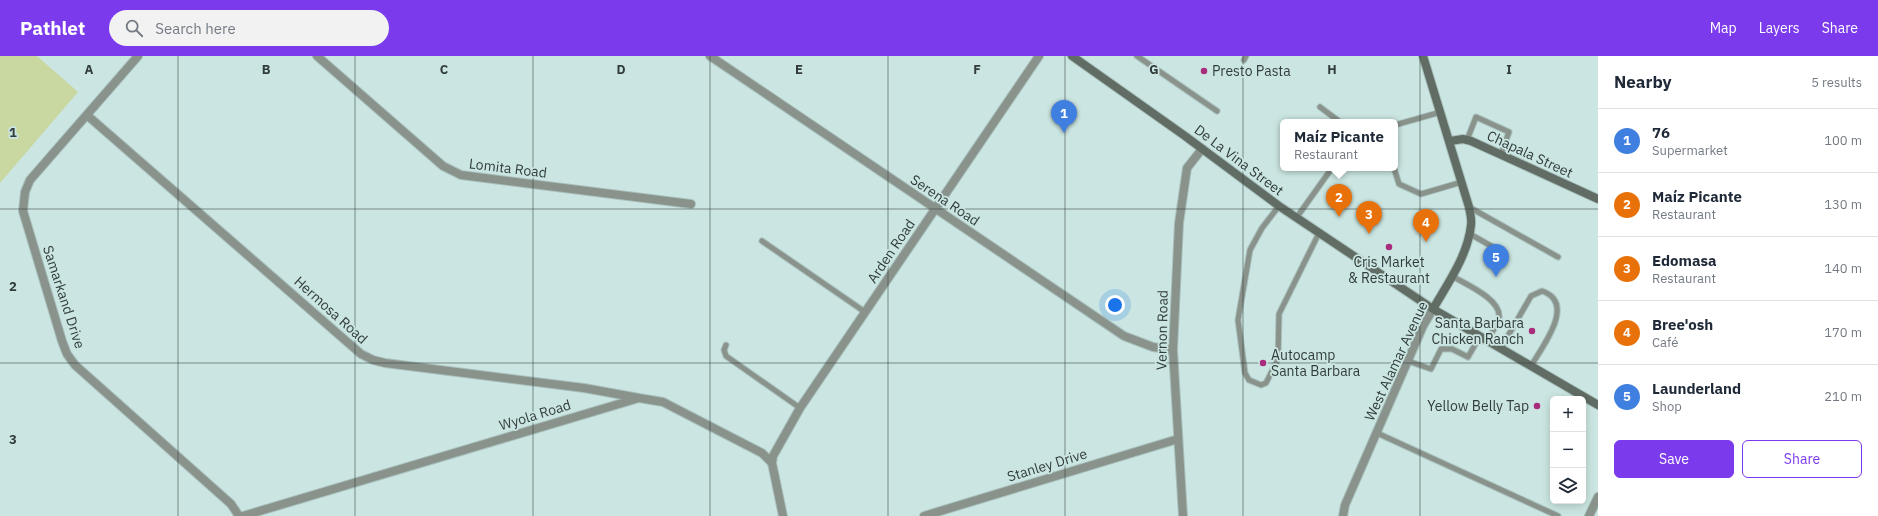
<!DOCTYPE html>
<meta charset="utf-8">
<style>
:root{--surface:#fff;--page:#f2f2f3;--text:#1f2937;--muted:#747a83;--line:#e0e1e3;--accent:#7c3aed}
body{margin:0;font-family:"IBM Plex Sans",sans-serif;background:var(--page);color:var(--text)}
.controls{position:absolute;right:12px;bottom:12px;display:grid;overflow:hidden;border-radius:6px;box-shadow:0 2px 10px #0003}
.controls button{width:36px;height:36px;display:grid;place-items:center;padding:0;border:0;border-bottom:1px solid var(--line);background:var(--surface);color:var(--text);font:20px sans-serif}
.you{position:absolute;left:1115px;top:249px;width:14px;height:14px;margin:-10px;border:3px solid #fff;border-radius:50%;background:#1a73e8;box-shadow:0 0 0 6px #1a73e833}
.badge{display:grid;place-items:center;width:26px;height:26px;border-radius:50%;background:var(--accent);color:#fff;font-size:13px;font-weight:700}
.pin{position:absolute;translate:-50% -33px;filter:drop-shadow(0 1px 2px #0008)}
.pin::after{content:'';position:absolute;top:21px;width:14px;height:12px;background:inherit;clip-path:polygon(0 0,100% 0,50% 100%)}
.popup{position:absolute;left:1280px;top:63px;width:118px;height:52px;box-sizing:border-box;display:grid;place-content:center;border-radius:6px;background:var(--surface);filter:drop-shadow(0 1px 3px #0005);font-size:13px;white-space:nowrap;color:var(--muted)}
.popup b{font-size:15px;color:var(--text)}
.popup::after{content:'';position:absolute;left:50%;top:100%;margin-left:-8px;border:8px solid transparent;border-top-color:var(--surface)}
.list{margin:0;padding:0;list-style:none}
h2{display:flex;justify-content:space-between;align-items:center;height:52px;margin:0;padding:0 16px;font-size:17px}
h2 small{font-size:13px;font-weight:400;color:var(--muted)}
.list li{display:grid;grid-template-columns:26px 1fr auto;gap:12px;align-items:center;box-sizing:border-box;height:64px;padding:0 16px;border-top:1px solid var(--line)}
.list b{display:block;font-size:15px;white-space:nowrap}
.list p{margin:0;font-size:13px;white-space:nowrap;color:var(--muted)}
.list em{font-size:13px;font-style:normal;color:var(--muted)}
.actions{display:flex;gap:8px;padding:12px 16px}
.actions a{flex:1;padding:9px 0;border:1px solid var(--accent);border-radius:6px;text-align:center;font-size:14px;color:var(--accent)}
.actions .main{background:var(--accent);color:#fff}
.icon{flex:none;width:22px;height:22px;fill:none;stroke:currentColor;stroke-width:2;stroke-linecap:round;stroke-linejoin:round}
.map{position:relative;flex:none;width:1598px;height:460px;overflow:hidden}
header{display:flex;align-items:center;gap:24px;box-sizing:border-box;height:56px;padding:0 20px;background:var(--accent);color:#fff}
header strong{font-size:19px}
nav{display:flex;gap:22px;margin-inline-start:auto;font-size:14px}
.search{width:280px;height:36px;background:var(--page);display:flex;align-items:center;gap:10px;box-sizing:border-box;padding:0 14px;border-radius:22px;color:var(--muted);font-size:15px}
main{display:flex}
aside{flex:1;background:var(--surface)}
.map>svg:first-child{display:block}
</style>
<header>
<strong>Pathlet</strong>
<div class="search"><svg class="icon" aria-label="search" viewBox="0 0 24 24"><circle cx="10" cy="10" r="6"/><path d="M15 15l6 6"/></svg>Search here</div>
<nav><a>Map</a><a>Layers</a><a>Share</a></nav>
</header>
<main>
<div class="map">
<svg width="1598" height="460" viewBox="0 0 1598 460">
<rect width="100%" height="100%" fill="#cbe6e2"/>
<path fill="#c8d8a0" d="M0,0H37L78,36L0,127Z"/>
<g fill="none" stroke-linecap="round" stroke-linejoin="round">
<defs>
<path id="lane" d="M1137,0L1217,55
M1244,4L1246,0
M1320,51L1340,66
M1395,69L1441,56
M1467,84L1476,61L1509,76L1501,98
M1394,112L1399,128L1421,138L1462,126
M1279,150L1262,172L1250,194L1238,264L1245,317L1249,324L1261,329L1266,327L1278,303L1279,258L1319,177
M1469,151L1558,201
M1297,161L1332,112
M1470,178L1493,191
M762,185L865,256
M1452,220C1465,228 1502,243 1499,262C1497,270 1491,278 1487,284
M726,289L724,294L726,300L800,352
M1501,292L1531,240L1542,235C1577,247 1542,291 1531,310
M1408,305L1431,313L1441,293H1452L1468,301L1480,280
M1377,377L1558,460"/>
<path id="street" d="M138,0L30,124L25,136L23,155L62,285L67,298L75,309L231,448L239,460
M317,0L443,110L461,119L691,148
M710,0L1124,280L1153,291L1173,294
M88,60L361,298L373,304L385,307L584,332L639,342
M772,407L773,400L800,352L1039,0
M243,460L639,342L663,346L762,397L772,407L783,460
M924,460L1178,383
M1183,460L1173,294L1179,167L1187,112L1202,93
M1343,460L1345,449L1423,270L1433,253
M1589,460L1598,441"/>
<path id="secondary" d="M1072,0L1185,80L1279,150L1433,253L1598,349
M1423,0L1469,151C1470,157 1472,163 1471,169C1468,199 1448,227 1433,253
M1450,85L1463,83L1471,85L1598,143"/>
</defs>
<use href="#lane" stroke="#a9c1bd" stroke-width="7"/>
<use href="#street" stroke="#a9c1bd" stroke-width="10"/>
<use href="#secondary" stroke="#a9c1bd" stroke-width="10"/>
<use href="#lane" stroke="#8a928c" stroke-width="5"/>
<use href="#street" stroke="#8a928c" stroke-width="8"/>
<use href="#secondary" stroke="#616d64" stroke-width="8"/>
</g>
<path fill="none" stroke="#323d3b" stroke-width="1" stroke-opacity="0.55" d="M178,0V460M355,0V460M533,0V460M710,0V460M888,0V460M1065,0V460M1243,0V460M1420,0V460M0,153H1598M0,307H1598"/>
<g fill="#a92b7c" stroke="#cbe6e2" stroke-width="1.5">
<circle cx="1204" cy="15" r="4"/>
<circle cx="1389" cy="191" r="4"/>
<circle cx="1532" cy="275" r="4"/>
<circle cx="1263" cy="307" r="4"/>
<circle cx="1537" cy="350" r="4"/>
</g>
<g text-anchor="middle" dominant-baseline="central" stroke-width="3.5" stroke-linejoin="round" paint-order="stroke">
<g font-size="14" fill="#323d3b" stroke="#cbe6e2" text-anchor="start">
<text x="1212" y="15">Presto Pasta</text>
<text x="1389" y="206" text-anchor="middle">Cris Market<tspan x="1389" dy="16">&amp; Restaurant</tspan></text>
<text x="1524" y="267" text-anchor="end">Santa Barbara<tspan x="1524" dy="16">Chicken Ranch</tspan></text>
<text x="1271" y="299">Autocamp<tspan x="1271" dy="16">Santa Barbara</tspan></text>
<text x="1529" y="350" text-anchor="end">Yellow Belly Tap</text>
</g>
<g font-size="14" fill="#323d3b" stroke="#cbe6e2">
<text transform="translate(1530 98) rotate(25)">Chapala Street</text>
<text transform="translate(1239 104) rotate(37)">De La Vina Street</text>
<text transform="translate(508 112) rotate(7)">Lomita Road</text>
<text transform="translate(945 144) rotate(34)">Serena Road</text>
<text transform="translate(891 195) rotate(-56)">Arden Road</text>
<text transform="translate(64 241) rotate(72)">Samarkand Drive</text>
<text transform="translate(331 254) rotate(42)">Hermosa Road</text>
<text transform="translate(1162 274) rotate(-89)">Vernon Road</text>
<text transform="translate(1396 305) rotate(-65)">West Alamar Avenue</text>
<text transform="translate(535 359) rotate(-17)">Wyola Road</text>
<text transform="translate(1047 409) rotate(-17)">Stanley Drive</text>
</g>
</g>
<g font-size="13" text-anchor="middle" font-weight="bold" fill="#323d3b" stroke="#cbe6e2" stroke-width="3.5" stroke-linejoin="round" paint-order="stroke">
<text x="89" y="18">A</text>
<text x="266" y="18">B</text>
<text x="444" y="18">C</text>
<text x="621" y="18">D</text>
<text x="799" y="18">E</text>
<text x="977" y="18">F</text>
<text x="1154" y="18">G</text>
<text x="1332" y="18">H</text>
<text x="1509" y="18">I</text>
<text x="13" y="81">1</text>
<text x="13" y="235">2</text>
<text x="13" y="388">3</text>
</g>
</svg>
<div class="controls">
<button>+</button>
<button>−</button>
<button><svg class="icon" aria-label="layers" viewBox="0 0 24 24"><path d="M12 4l9 5-9 5-9-5zM3 14l9 5 9-5"/></svg></button>
</div>
<div class="you"></div>
<div class="pin badge" style="left:1064px;top:77px;background:#3f7fe0">1</div>
<div class="pin badge" style="left:1339px;top:161px;background:#e8710a">2</div>
<div class="popup"><b>Maíz Picante</b>Restaurant</div>
<div class="pin badge" style="left:1369px;top:178px;background:#e8710a">3</div>
<div class="pin badge" style="left:1426px;top:186px;background:#e8710a">4</div>
<div class="pin badge" style="left:1496px;top:221px;background:#3f7fe0">5</div>
</div>
<aside>
<h2>Nearby<small>5 results</small></h2>
<ul class="list">
<li><span class="badge" style="background:#3f7fe0">1</span><div><b>76</b><p>Supermarket</p></div><em>100 m</em></li>
<li><span class="badge" style="background:#e8710a">2</span><div><b>Maíz Picante</b><p>Restaurant</p></div><em>130 m</em></li>
<li><span class="badge" style="background:#e8710a">3</span><div><b>Edomasa</b><p>Restaurant</p></div><em>140 m</em></li>
<li><span class="badge" style="background:#e8710a">4</span><div><b>Bree'osh</b><p>Café</p></div><em>170 m</em></li>
<li><span class="badge" style="background:#3f7fe0">5</span><div><b>Launderland</b><p>Shop</p></div><em>210 m</em></li>
</ul>
<div class="actions"><a class="main">Save</a><a>Share</a></div>
</aside>
</main>
